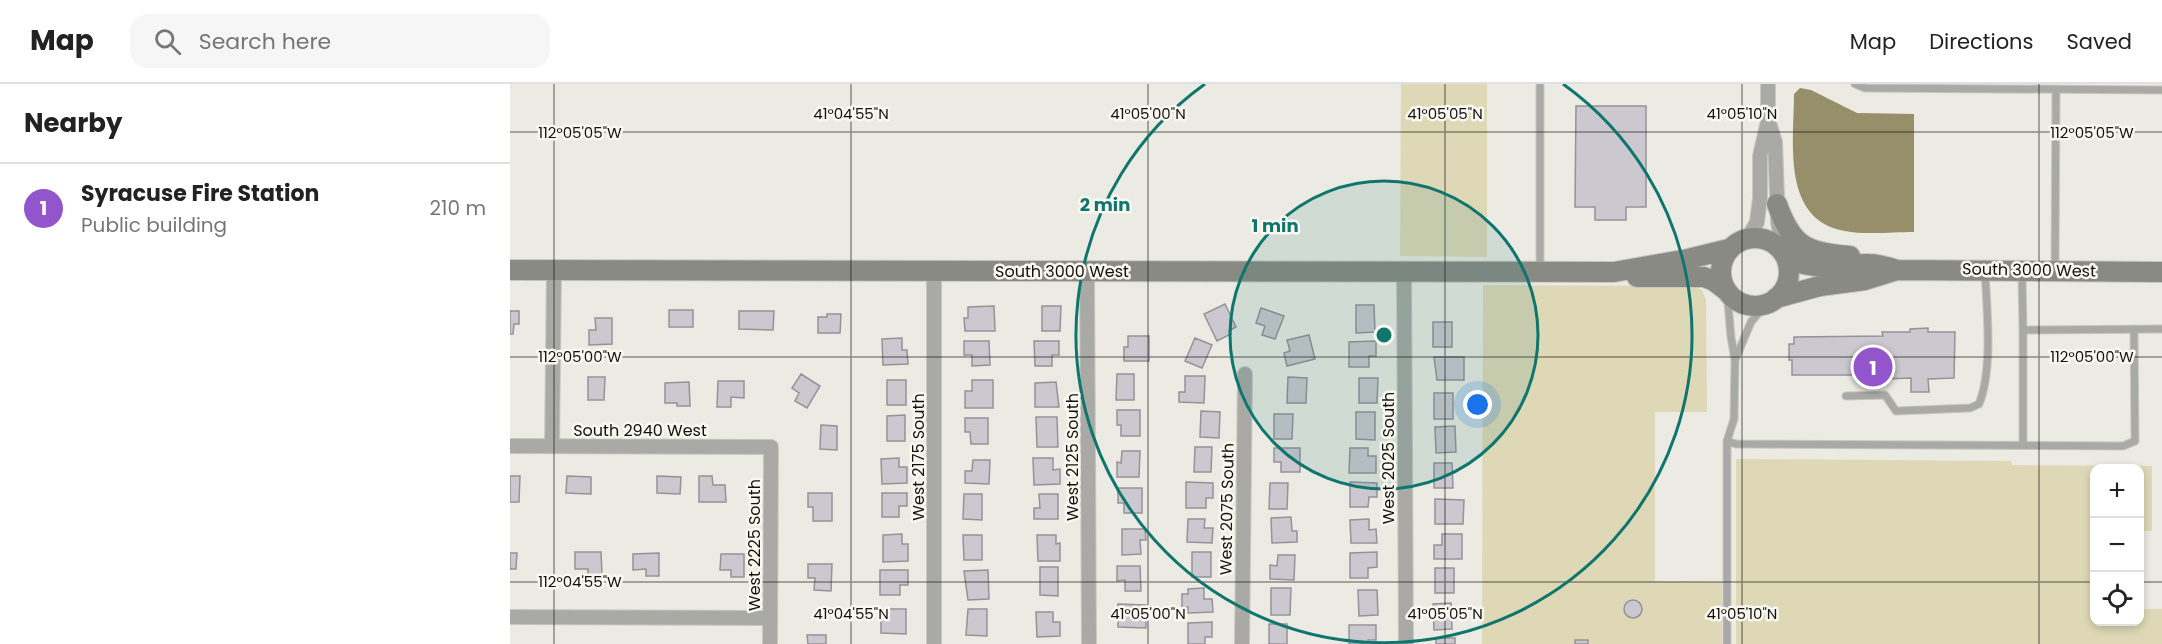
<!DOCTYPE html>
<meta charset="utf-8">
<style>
:root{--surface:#fff;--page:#f6f6f6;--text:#222;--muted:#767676;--line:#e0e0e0;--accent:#9255cb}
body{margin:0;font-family:Poppins,sans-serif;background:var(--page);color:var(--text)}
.controls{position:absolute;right:18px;bottom:18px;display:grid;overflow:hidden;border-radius:12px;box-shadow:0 3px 9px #0003}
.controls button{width:54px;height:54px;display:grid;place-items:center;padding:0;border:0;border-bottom:2px solid var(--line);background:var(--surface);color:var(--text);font:30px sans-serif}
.you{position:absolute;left:968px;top:321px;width:21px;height:21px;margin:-15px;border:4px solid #fff;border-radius:50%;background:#1a73e8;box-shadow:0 0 0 9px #1a73e833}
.badge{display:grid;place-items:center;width:39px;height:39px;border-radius:50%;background:var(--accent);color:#fff;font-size:20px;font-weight:700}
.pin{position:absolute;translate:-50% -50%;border:3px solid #fff;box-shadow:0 2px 6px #0006}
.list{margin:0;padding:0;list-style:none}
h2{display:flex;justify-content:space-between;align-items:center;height:78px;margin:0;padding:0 24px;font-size:26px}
h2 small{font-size:20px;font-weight:400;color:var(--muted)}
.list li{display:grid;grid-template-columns:39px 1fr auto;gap:18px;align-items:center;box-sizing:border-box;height:90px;padding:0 24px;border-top:2px solid var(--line)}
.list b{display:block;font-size:22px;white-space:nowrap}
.list p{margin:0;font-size:20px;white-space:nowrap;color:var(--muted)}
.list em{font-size:20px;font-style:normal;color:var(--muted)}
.icon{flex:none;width:33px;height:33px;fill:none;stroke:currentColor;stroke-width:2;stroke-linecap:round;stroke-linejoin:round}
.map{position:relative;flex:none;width:1652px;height:560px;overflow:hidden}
header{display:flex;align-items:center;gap:36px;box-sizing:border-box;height:84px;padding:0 30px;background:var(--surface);border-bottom:2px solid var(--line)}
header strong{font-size:28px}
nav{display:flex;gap:33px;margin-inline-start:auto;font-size:21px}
.search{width:420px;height:54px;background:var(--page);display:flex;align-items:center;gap:15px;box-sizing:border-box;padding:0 21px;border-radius:18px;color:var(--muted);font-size:22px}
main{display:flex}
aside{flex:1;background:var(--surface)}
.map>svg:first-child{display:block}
</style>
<header>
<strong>Map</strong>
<div class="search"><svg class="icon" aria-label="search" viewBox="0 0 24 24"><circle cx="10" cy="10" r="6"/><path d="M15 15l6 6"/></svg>Search here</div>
<nav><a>Map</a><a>Directions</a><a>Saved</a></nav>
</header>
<main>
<aside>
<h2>Nearby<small></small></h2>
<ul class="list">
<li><span class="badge">1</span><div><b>Syracuse Fire Station</b><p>Public building</p></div><em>210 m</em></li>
</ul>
</aside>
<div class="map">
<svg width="1652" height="560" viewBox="0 0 1652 560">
<rect width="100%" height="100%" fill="#ebeae3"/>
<path fill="#ded8b6" d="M891,0H977V173L890,172Z
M973,201L1182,202L1192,206L1196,216L1197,328H1145V497L1212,498V560H972Z
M1226,375L1501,377L1502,381L1642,382V447H1630V384H1584V538H1630V525H1652V560H1226Z"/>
<path fill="#968f69" d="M1290,4L1301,6L1347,29L1404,30V148C1384,148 1354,151 1335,147C1271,136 1284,58 1284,10Z"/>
<path fill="#cbc9cf" stroke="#959298" stroke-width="1.5" d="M1066,22H1136V123H1116V136H1085V123H1065Z
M715,220L726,243L719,247L721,250L707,257L694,230Z
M846,221H864L865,248L846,249Z
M484,222L485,247H455L454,234H458V223Z
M532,222H551L550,247H532Z
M751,224L774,232L765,255L752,251L755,242L746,239Z
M159,226H183V243H159Z
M0,227H9V240H4L3,250H0Z
M229,227H264L263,246L229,245Z
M317,230H331L330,249H308V233H317Z
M85,234H102V260L79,261V246H86Z
M923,238H942V263H923Z
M1418,244V248H1445L1444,294L1418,295L1419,308H1401V294L1374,295V291H1282V276H1279V260H1284V253L1373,252L1372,248H1400V245Z
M799,251L805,275L777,282L774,269L780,267L777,256Z
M618,252H639V277H614V263H618Z
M392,254V266H397L398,280L373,281L372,255Z
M685,254L702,261L692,284L675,277Z
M454,257H479L480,281L462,282V271H454Z
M524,257H549V271H542V282H525Z
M866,257V272H859V283H839V258Z
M924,273H954V296H927Z
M291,290L310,302L297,324L285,317L289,309L282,304Z
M607,290H624V316H606Z
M675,292H695L694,319L669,318V308H675Z
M78,293H95L94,316H78Z
M778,293L797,294L796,319H777Z
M849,294H868L867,319H849Z
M377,296H396V321H377Z
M462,296H483V324H455V307H462Z
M208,297H234V314L221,313V323H207Z
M179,298L180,322H167V319H155V299Z
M546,298L549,323H525V299Z
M924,309H943V335H924Z
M607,326H630V352H611V341H607Z
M691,327L710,328L709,354L690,353Z
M846,328H865V356L846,355Z
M764,330H783L782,355H764Z
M395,331V357H377V332Z
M526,333H547L548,363H527Z
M455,334H478V360H461L460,348H455Z
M311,341L327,342V366L310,365Z
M945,342L946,368L926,369L925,343Z
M685,363H702L701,388H684Z
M764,364H790V388H771V378H764Z
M840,364H858V372H866V389H839Z
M612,367H630L629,393H607V378L611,379Z
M389,374V383H397V399L372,400L371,375Z
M523,374H543V386L550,385V400L524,401Z
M463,376H480L479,400L455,399V387H462Z
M924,379H942L943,404H924Z
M0,392H10L9,418H0Z
M57,392L81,393V410L56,409Z
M147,392L171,393L170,410L147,409Z
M189,392H202L203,401H215L216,418H189Z
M676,398L703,399V414H696V424H676Z
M840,398L867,399V413H859L858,423H840Z
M760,399H778L777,425H759Z
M608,404H632V429H614V419H608Z
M298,409H322V437H303V423H298Z
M372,409H397V422H389V433H372Z
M454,410H472V436L453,435Z
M529,410H548V435H524V424H530Z
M925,415L954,416L953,440H925Z
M781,433L782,447H787V458L762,459L761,434Z
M678,435H695L694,444H703L702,459L677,458Z
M859,435V446L866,445L867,459H841L840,436Z
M612,445H635L636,456H630L631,470L612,471Z
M392,450V460H398V477L373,478V451Z
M932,450H952V475H924V461H932Z
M453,451H472V476H454Z
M527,451H546V460L550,459V477H528Z
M65,468H91L92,491L78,492V485H65Z
M682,468H701V493H682Z
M867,468V483L858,484V494H840V469Z
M0,469H7L6,485H0Z
M149,469V492H136V485L123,486V470Z
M211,470H234V493H221V486H210Z
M768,471H785L784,496L760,495V481L767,482Z
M298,480H322L321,507L304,506L305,494H298Z
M607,482H630L631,507H615V496L607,497Z
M530,483H548V512L530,511Z
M925,484H944V509H925Z
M370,486H398V501H390V511H370Z
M478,486L479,515L458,516L454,487Z
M694,504V515H702L703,528L678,529V523H672V510H678V505Z
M761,504H781L780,531H761Z
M848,506H867L868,531L849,532Z
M1114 525a9 9 0 1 1 18 0a9 9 0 1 1-18 0Z
M941,519L942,545L924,546L923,520Z
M608,520L636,521V544L608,543Z
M371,525H396V550L371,549Z
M458,525H477V552L456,551Z
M526,528H543V538H550V552L527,553Z
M702,538V553H695V560H678V539Z
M759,540H777V560H759Z
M839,541H866V556H858V560H839Z
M297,551H316V560H298Z
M926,554H945V560H926Z
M1065,556H1078V560H1065Z"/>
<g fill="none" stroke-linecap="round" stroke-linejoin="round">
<defs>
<path id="lane" d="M1030,0V186
M1345,0L1355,4L1652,6
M1545,186L1546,5
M1512,189L1513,246L1652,245
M1217,207L1221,253L1225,276L1224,335L1217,357V560
M1513,246V361
M1225,276L1241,238L1256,220
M1336,312L1375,311L1386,327L1460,324L1469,320C1483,286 1477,226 1475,188
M1217,357L1226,360L1613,362L1625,357L1624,245"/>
<path id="street" d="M1259,39L1265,58L1268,138L1274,170
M1238,154L1247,138L1250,114V72L1258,37V0
M424,187V560
M577,187L579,560
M894,187L896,560
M0,362L261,363L260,560
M42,362L44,186
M0,533L260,534
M732,560L735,290"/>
<path id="secondary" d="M1267,120C1282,162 1296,169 1340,172
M1211 188a34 34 0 1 1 68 0a34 34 0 1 1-68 0Z
M1274,170C1302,191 1327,179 1359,180C1368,180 1378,183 1387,186L1652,188
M0,186L1104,188L1178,175L1219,165
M1127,193H1194L1204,197L1217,207
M1266,214L1310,202L1355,196L1387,186"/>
</defs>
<use href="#lane" stroke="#c8c7c1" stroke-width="9"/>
<use href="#street" stroke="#c8c7c1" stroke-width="16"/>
<use href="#secondary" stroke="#c8c7c1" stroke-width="22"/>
<use href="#lane" stroke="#a9a9a6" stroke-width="7"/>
<use href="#street" stroke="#a9a9a6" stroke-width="14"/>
<use href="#secondary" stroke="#8a8a85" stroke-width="20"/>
</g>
<path fill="none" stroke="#11110f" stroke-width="1.5" stroke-opacity="0.45" d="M44,0V560M341,0V560M638,0V560M935,0V560M1232,0V560M1529,0V560M0,48H1652M0,273H1652M0,498H1584M1630,498H1652"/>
<circle cx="874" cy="251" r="154" fill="#0f766e" fill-opacity=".12"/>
<g fill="none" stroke="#0f766e" stroke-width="3">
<circle cx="874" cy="251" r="154"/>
<path d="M1053 0A308 308 0 1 1 695 0"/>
</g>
<g text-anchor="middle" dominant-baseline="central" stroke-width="5" stroke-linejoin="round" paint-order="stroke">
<g font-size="16" fill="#11110f" stroke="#f8f7f0">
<text transform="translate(1519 186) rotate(1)">South 3000 West</text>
<text x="552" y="187">South 3000 West</text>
<text x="130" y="346">South 2940 West</text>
<text transform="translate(408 373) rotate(-90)">West 2175 South</text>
<text transform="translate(562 373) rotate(-90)">West 2125 South</text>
<text transform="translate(878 374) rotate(-90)">West 2025 South</text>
<text transform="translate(717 425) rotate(-89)">West 2075 South</text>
<text transform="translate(244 461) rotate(-90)">West 2225 South</text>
</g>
</g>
<g font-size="15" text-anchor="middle" fill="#11110f" stroke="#f8f7f0" stroke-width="5" stroke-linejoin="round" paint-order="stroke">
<text x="341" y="35">41°04'55"N</text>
<text x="638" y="35">41°05'00"N</text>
<text x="935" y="35">41°05'05"N</text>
<text x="1232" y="35">41°05'10"N</text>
<text x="1582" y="54">112°05'05"W</text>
<text x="70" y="54">112°05'05"W</text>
<text x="1582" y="278">112°05'00"W</text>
<text x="70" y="278">112°05'00"W</text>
<text x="70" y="503">112°04'55"W</text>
<text x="341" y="535">41°04'55"N</text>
<text x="638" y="535">41°05'00"N</text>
<text x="935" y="535">41°05'05"N</text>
<text x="1232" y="535">41°05'10"N</text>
</g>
<circle cx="874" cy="251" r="9" fill="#0f766e" stroke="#f8f7f0" stroke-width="3"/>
<g font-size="18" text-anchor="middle" font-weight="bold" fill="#0f766e" stroke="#f8f7f0" stroke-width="5" stroke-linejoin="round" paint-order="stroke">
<text x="595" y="127">2 min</text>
<text x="765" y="148">1 min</text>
</g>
</svg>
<div class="controls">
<button>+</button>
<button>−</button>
<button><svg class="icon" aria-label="locate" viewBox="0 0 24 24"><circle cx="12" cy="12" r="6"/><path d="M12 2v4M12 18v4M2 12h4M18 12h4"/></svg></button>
</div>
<div class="you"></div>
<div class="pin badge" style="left:1363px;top:283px">1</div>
</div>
</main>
